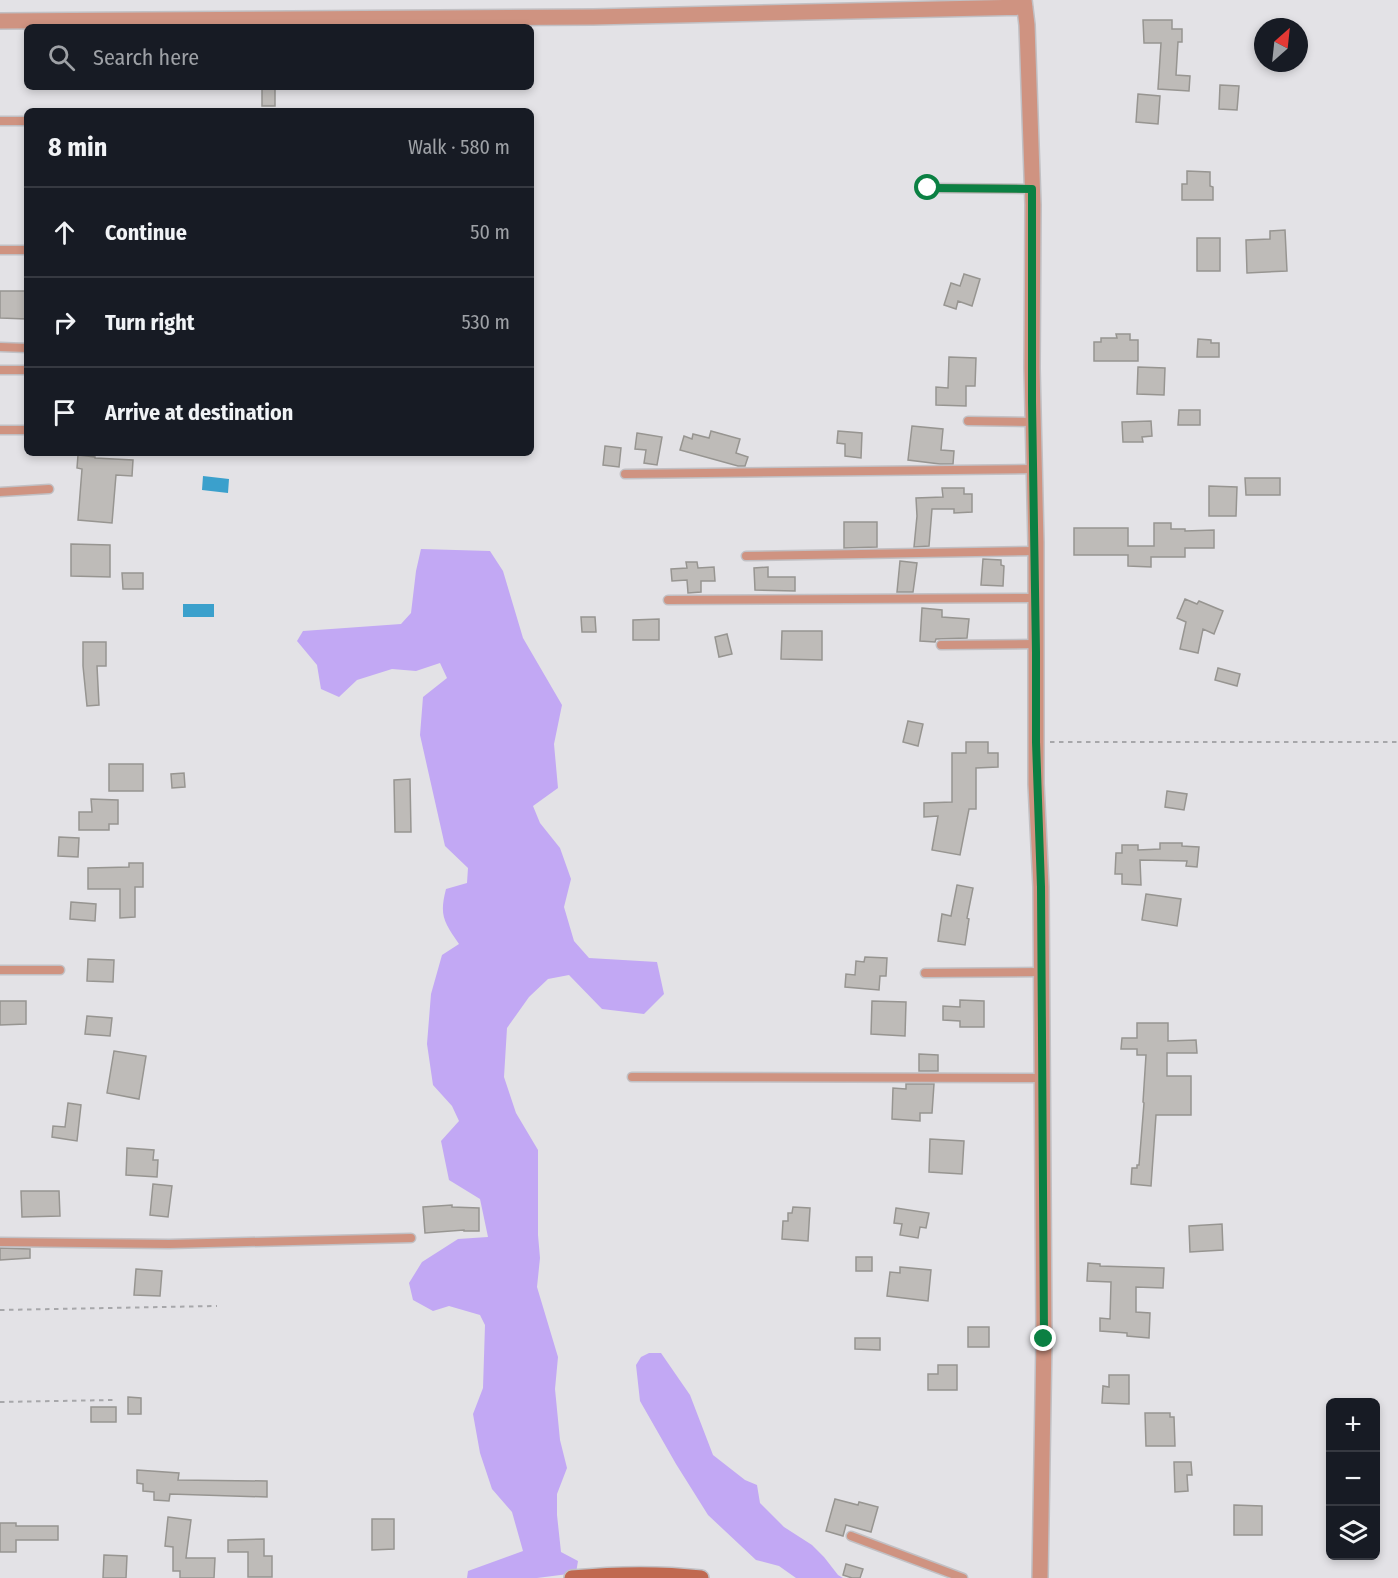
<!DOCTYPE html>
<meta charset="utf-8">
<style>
:root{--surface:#171b24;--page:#242831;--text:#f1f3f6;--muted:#9ea1a6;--line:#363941}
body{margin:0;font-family:"Fira Sans Condensed",sans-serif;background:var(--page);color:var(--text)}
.controls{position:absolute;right:18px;bottom:18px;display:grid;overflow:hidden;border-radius:9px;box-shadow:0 3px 9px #0003}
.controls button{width:54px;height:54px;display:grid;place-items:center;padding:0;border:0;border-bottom:2px solid var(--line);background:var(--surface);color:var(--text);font:30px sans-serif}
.compass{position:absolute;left:1254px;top:18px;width:54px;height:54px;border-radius:50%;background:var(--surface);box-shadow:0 3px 9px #0003;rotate:27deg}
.stop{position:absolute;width:18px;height:18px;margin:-14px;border:4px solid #0b8043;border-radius:50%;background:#fff}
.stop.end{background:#0b8043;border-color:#fff;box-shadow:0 2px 6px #0008}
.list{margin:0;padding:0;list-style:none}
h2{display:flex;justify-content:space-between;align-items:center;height:78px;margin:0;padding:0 24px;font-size:26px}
h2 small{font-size:20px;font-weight:400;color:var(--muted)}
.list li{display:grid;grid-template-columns:39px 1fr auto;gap:18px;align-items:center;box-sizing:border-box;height:90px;padding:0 24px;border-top:2px solid var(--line)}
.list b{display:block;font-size:22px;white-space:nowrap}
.list em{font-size:20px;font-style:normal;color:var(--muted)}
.icon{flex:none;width:33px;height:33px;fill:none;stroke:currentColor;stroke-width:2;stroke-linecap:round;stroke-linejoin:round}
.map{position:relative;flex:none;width:1398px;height:1578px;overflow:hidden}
.search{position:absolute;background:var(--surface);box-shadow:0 3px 9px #0003;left:24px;top:24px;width:510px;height:66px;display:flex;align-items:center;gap:15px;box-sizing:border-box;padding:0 21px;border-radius:9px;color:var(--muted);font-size:22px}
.panel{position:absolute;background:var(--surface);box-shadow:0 3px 9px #0003;left:24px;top:108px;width:510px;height:348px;border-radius:9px}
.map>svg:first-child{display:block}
</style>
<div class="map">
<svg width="1398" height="1578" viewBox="0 0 1398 1578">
<rect width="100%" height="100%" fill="#e3e2e6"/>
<path fill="#c2a8f4" d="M421,549L490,551L503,571L523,638L562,705L554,744L558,788L533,806L540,823L560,848L571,879L564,907L574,941L589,958L657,962L664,994L644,1014L602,1009L569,975L548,979L529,997L507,1028L504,1077L516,1113L538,1150V1235L540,1258L537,1287L558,1357L555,1389L560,1440L567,1468L557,1494V1515L561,1552L578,1561L576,1573L537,1578H467L468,1571L523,1551L512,1512L492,1489L480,1453L473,1414L483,1388L485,1325L480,1315L449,1306L433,1311L413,1300L409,1283L422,1262L458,1239L488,1237L480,1199L449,1180L441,1141L459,1121L452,1106L433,1085L427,1044L431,994L442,955L459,944C444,922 439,916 446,889L467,883L468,868L445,846L420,735L423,697L447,678L440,663L416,671L392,669L357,680L339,697L321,689L317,665L297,641L303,631L401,624L411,613L416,571Z
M649,1353H661L690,1395L713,1455L745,1480L757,1485L760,1503L784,1527L812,1545L824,1557L838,1575L843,1578H796L779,1566L756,1560L708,1515L676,1464L640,1401L636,1365L641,1357Z"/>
<path fill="#3ba0cc" d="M203,476L229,479L228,493L202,490Z
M183,604H214V617H183Z"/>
<path fill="#bebbb8" stroke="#979591" stroke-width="1.5" d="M1143,20H1172V29H1182V42H1178L1176,75L1190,76L1189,91L1158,89L1161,43H1144Z
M1220,85L1239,86L1237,110L1219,109Z
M262,87H275V106H262Z
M1138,94L1160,96L1158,124L1136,122Z
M1187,171L1210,172V186L1213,187V200H1182V184H1187Z
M1285,230L1287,271L1247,273L1246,240L1270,239V231Z
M1197,238H1220V271H1197Z
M964,274L980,279L972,306L958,301L956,309L944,305L951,283L960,286Z
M0,291H27V319L0,318Z
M1116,334H1130V340H1138V361H1094V342H1101V338H1117Z
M1198,339L1211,340V343H1219V357H1197Z
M949,357L976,358L975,386H966V406L936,405V387L948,388Z
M1138,367L1165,368L1164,395L1137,394Z
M1179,410H1200V425H1178Z
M1151,421L1152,436L1142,437L1143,442H1123L1122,422Z
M912,426L943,429L941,450L954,451L953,464H940L908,460Z
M711,431L740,439L736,453L748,457L745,466H738L680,450L684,436L692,439L693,434L709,438Z
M838,431L862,433L861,458L845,456V444L837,443Z
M637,433L662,437L657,465L644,463L646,450L635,449Z
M605,446L621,448L619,467L603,465Z
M78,455L95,457V458L133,460L132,476L116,475L112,523L78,520L82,469L77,468Z
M1245,478H1280V495H1246Z
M1209,486L1237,487L1236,516H1209Z
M942,488H964V494H972V512L954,513V509H932L929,546L914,547L917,516L916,498L943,497Z
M844,522H877V547L844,548Z
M1154,523H1171V529H1185V531L1214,530V548H1185V557H1151V567L1128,566V555H1074V528H1128V546H1154Z
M71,544L110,545V577L71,576Z
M983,559L1001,560V565L1004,566L1003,586L981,585Z
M900,561L917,563L913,592H897Z
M686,562H697L698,568L714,567L715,581H701V592L688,593L687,580L672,581L671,569L687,568Z
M768,567V577H795V591L755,590L754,568Z
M122,573H143V589H123Z
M1185,599L1197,604L1199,601L1223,611L1214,634L1203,629L1198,653L1180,649L1186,622L1177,618Z
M922,608L942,610V617L969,619L967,638L936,639L935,642L920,641Z
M581,617H595L596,632H582Z
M659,619V640H633V620Z
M782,631H822V660L781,659Z
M727,634L732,654L719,657L715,637Z
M83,642H106V666H97L99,705L87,706L83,666Z
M1218,668L1240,674L1237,686L1215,680Z
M908,721L923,724L918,746L903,742Z
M966,742H988V753H998V767L976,768V809H969L960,855L932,850L938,816L924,817V803L952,802V753H966Z
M109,764H143V791H109Z
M184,773L185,787L172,788L171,774Z
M410,779L411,832H395L394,780Z
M1167,791L1187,794L1184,810L1165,807Z
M91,799L118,800V824H109V830H79V812H92Z
M59,837L79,838L78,857L58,856Z
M1160,843H1182V846L1199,847L1197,867L1186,866L1187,861L1140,860L1141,885L1122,884V874H1115L1116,853H1122V845H1138V850L1160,849Z
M129,863H143V887H135V917L120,918V889H88V868L129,867Z
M957,885L973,888L967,918L969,919L965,945L938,941L942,914L951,916Z
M1146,894L1181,899L1177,926L1142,920Z
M71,902L96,904L95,921L70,919Z
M865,957L887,958L886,976H880L879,990L845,987L846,974L855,975L856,961L864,962Z
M88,959L114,960L113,982L87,981Z
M960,1000L984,1001V1027H960V1021L943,1020V1006L960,1007Z
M0,1001H26V1024L0,1025Z
M872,1001L906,1002L905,1036L871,1034Z
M87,1016L112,1018L110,1036L85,1034Z
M1137,1023H1168V1041L1196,1040L1197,1053H1167V1076H1191V1115H1156L1151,1186L1131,1184L1132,1168H1137V1165H1139L1144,1103L1143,1102L1146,1055H1137V1049H1121L1122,1038H1137Z
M114,1051L146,1056L139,1099L107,1093Z
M919,1054L938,1055V1071H919Z
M906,1084H934L932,1113H920V1121L892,1119L893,1088L906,1089Z
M68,1103L81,1105L77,1141L52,1137L53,1126L65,1127Z
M930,1139L964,1141L962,1174L929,1172Z
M127,1148L154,1150L153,1160H158L157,1177L126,1175Z
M153,1184L172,1186L168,1217L150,1215Z
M21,1191H59L60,1216L22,1217Z
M452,1205V1207L479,1208V1231H464V1230L425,1233L423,1207Z
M793,1207L810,1208L808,1241L782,1239L783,1221H788V1213H792Z
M896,1208L929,1213L926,1228L920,1227L918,1238L900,1235L902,1224L894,1223Z
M1222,1224L1223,1250L1190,1252L1189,1226Z
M0,1248L30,1249V1258L0,1260Z
M856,1257H872V1271H856Z
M1088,1263L1100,1264V1266L1164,1268L1163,1288L1136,1287V1312L1150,1313L1149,1338L1127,1336V1333L1100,1331V1318L1110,1319L1111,1282L1087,1281Z
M900,1267L931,1270L928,1301L887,1296L890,1272L900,1273Z
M136,1269L162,1271L160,1296L134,1295Z
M968,1327H989V1347H968Z
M855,1338H880V1350L855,1349Z
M938,1365H957V1390H928V1374H938Z
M1109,1375H1129V1404L1102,1403L1103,1386L1109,1387Z
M128,1397L141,1398V1414H128Z
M91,1407H116V1422H91Z
M1145,1413H1170V1417H1174L1175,1446H1146Z
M1174,1462H1191L1192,1475H1187L1188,1491L1175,1492Z
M137,1470L179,1473L178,1480L267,1481V1497L170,1494L169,1501L154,1500V1492L143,1491V1484L137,1483Z
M835,1499L858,1505L859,1502L878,1507L871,1532L846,1525L843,1536L826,1531Z
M1234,1505L1262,1506V1535H1234Z
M168,1517L191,1520L186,1558H215L214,1578H180V1571H173V1547L165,1546Z
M372,1519H394V1549L372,1550Z
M0,1523H16V1526H58V1540H16V1552H0Z
M264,1539V1556H272V1577H248V1552H228V1540Z
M104,1555L127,1556L126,1578H103Z
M846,1564L863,1569L860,1578H852L843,1575Z"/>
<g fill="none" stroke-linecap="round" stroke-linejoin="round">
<defs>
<path id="lane" d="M0,121H27
M928,188L1032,189
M0,250H27
M0,347L27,348
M0,370H27
M968,421L1033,422
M0,430H27
M625,474L1034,469
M0,492L49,489
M746,556L1036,551
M668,600L1035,598
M941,645L1036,644
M0,970H60
M925,973L1042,972
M632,1077L1042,1078
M0,1242L169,1244L411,1238
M851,1536L963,1578"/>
<path id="street" d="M1024,0L1027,25L1033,205L1032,368L1036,543V784L1041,887L1044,1339L1040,1578
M0,21L593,17L1025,7"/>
<path id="secondary" d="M572,1578C615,1574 658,1573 701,1578"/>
</defs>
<use href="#lane" stroke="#c1c0c4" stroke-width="11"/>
<use href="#street" stroke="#c1c0c4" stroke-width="18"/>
<use href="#secondary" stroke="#c1c0c4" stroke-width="18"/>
<path stroke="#a7a7aa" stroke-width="2" stroke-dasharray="4.5 4.5" stroke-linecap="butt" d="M1050,742H1398
M0,1310L217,1306
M0,1402L113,1400"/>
<use href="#lane" stroke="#cf9381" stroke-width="8"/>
<use href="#street" stroke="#cf9381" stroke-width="15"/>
<use href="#secondary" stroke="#c06950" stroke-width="15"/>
</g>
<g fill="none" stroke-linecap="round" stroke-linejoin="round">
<path stroke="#0b8043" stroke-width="8" d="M928,188L1032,189V402L1036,652V742L1041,887L1044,1339"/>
</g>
</svg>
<div class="controls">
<button>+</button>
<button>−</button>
<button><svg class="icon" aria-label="layers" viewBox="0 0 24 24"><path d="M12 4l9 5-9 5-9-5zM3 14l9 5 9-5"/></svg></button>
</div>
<svg class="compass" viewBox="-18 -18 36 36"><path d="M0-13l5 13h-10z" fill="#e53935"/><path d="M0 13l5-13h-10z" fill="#9ea1a6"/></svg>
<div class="stop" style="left:928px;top:188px"></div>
<div class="stop end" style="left:1044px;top:1339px"></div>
<div class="search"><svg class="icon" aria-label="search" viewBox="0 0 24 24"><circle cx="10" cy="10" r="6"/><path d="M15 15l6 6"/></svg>Search here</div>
<section class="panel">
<h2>8 min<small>Walk · 580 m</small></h2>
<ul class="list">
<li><svg class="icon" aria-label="ahead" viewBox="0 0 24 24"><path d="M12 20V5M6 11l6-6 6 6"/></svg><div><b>Continue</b></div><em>50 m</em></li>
<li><svg class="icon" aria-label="right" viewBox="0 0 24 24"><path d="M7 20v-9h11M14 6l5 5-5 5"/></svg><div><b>Turn right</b></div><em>530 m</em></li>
<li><svg class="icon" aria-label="arrive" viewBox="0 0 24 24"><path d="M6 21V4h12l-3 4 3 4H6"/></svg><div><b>Arrive at destination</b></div></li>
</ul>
</section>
</div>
